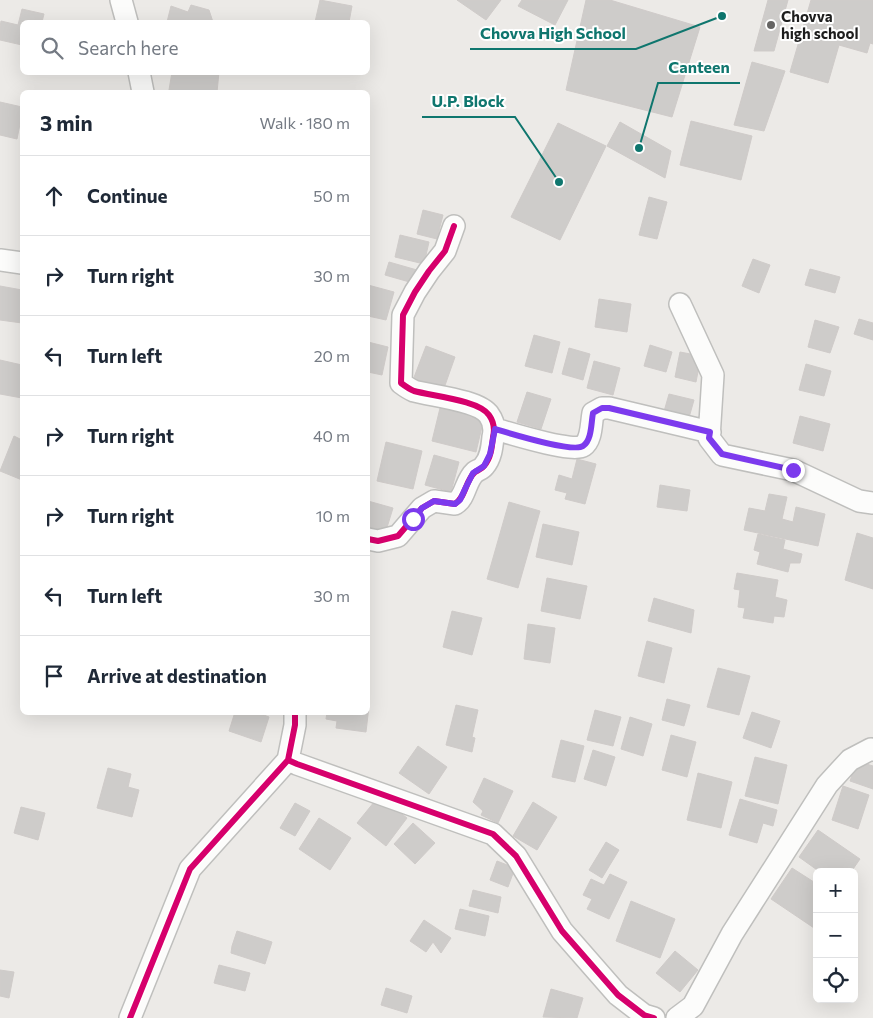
<!DOCTYPE html>
<meta charset="utf-8">
<style>
:root{--surface:#fff;--page:#f6f6f7;--text:#1f2937;--muted:#747a83;--line:#e0e1e3}
body{margin:0;font-family:Commissioner,sans-serif;background:var(--page);color:var(--text)}
.controls{position:absolute;right:15px;bottom:15px;display:grid;overflow:hidden;border-radius:8px;box-shadow:0 5px 20px #0002}
.controls button{width:45px;height:45px;display:grid;place-items:center;padding:0;border:0;border-bottom:1px solid var(--line);background:var(--surface);color:var(--text);font:25px sans-serif}
.stop{position:absolute;width:15px;height:15px;margin:-11px;border:4px solid #7c3aed;border-radius:50%;background:#fff}
.stop.end{background:#7c3aed;border-color:#fff;box-shadow:0 1px 5px #0008}
.list{margin:0;padding:0;list-style:none}
h2{display:flex;justify-content:space-between;align-items:center;height:65px;margin:0;padding:0 20px;font-size:21px}
h2 small{font-size:16px;font-weight:400;color:var(--muted)}
.list li{display:grid;grid-template-columns:32px 1fr auto;gap:15px;align-items:center;box-sizing:border-box;height:80px;padding:0 20px;border-top:1px solid var(--line)}
.list b{display:block;font-size:19px;white-space:nowrap}
.list em{font-size:16px;font-style:normal;color:var(--muted)}
.icon{flex:none;width:28px;height:28px;fill:none;stroke:currentColor;stroke-width:2;stroke-linecap:round;stroke-linejoin:round}
.map{position:relative;flex:none;width:873px;height:1018px;overflow:hidden}
.search{position:absolute;background:var(--surface);box-shadow:0 5px 20px #0002;left:20px;top:20px;width:350px;height:55px;display:flex;align-items:center;gap:12px;box-sizing:border-box;padding:0 18px;border-radius:8px;color:var(--muted);font-size:19px}
.panel{position:absolute;background:var(--surface);box-shadow:0 5px 20px #0002;left:20px;top:90px;width:350px;height:625px;border-radius:8px}
.map>svg:first-child{display:block}
</style>
<div class="map">
<svg width="873" height="1018" viewBox="0 0 873 1018">
<rect width="100%" height="100%" fill="#eceae7"/>
<path fill="#ceccca" stroke="#cfcbc9" d="M320,0L352,6L349,22H315Z
M457,0H501L486,20Z
M522,0H568L555,25L518,6Z
M586,0H610L700,27L672,117L566,90Z
M768,0H788L774,51H754Z
M811,0H873V44L870,43L867,53L839,45L828,83L790,72Z
M191,5L209,10L213,22H167L171,6L188,12Z
M22,9L44,14L42,22H22V45L0,40V27L1,21L18,25Z
M752,62L785,71L764,131L734,125Z
M172,72H219L217,92H186L169,90Z
M0,102L22,107V114L17,139L0,135Z
M691,121L752,136L741,180L680,165Z
M620,122L671,151L665,178L607,146Z
M558,123L606,146L560,240L511,217Z
M649,197L667,202L657,239L639,235Z
M423,210L443,215L437,239L417,234Z
M400,235L429,242L424,264L395,257Z
M753,259L770,265L759,293L742,286Z
M389,262L417,270L413,283L385,275Z
M810,269L840,277L835,293L805,285Z
M368,285L394,292L386,320L368,316Z
M0,286L22,290V323L0,320Z
M599,299L631,304L627,332L595,327Z
M859,319L873,323V340L854,334Z
M815,320L839,327L830,353L808,347Z
M534,335L560,342L552,373L525,366Z
M368,342L388,347L382,375L368,372Z
M650,345L672,352L666,372L644,366Z
M426,346L455,357L443,391L413,380Z
M569,348L590,354L583,380L562,374Z
M680,352L701,356L696,382L675,377Z
M0,360L22,365V398L0,394Z
M594,361L620,368L613,395L587,388Z
M806,364L831,371L824,396L799,390Z
M527,392L551,399L541,429L517,422Z
M669,394L694,400L688,421L663,415Z
M441,404L485,414L476,452L432,441Z
M800,416L830,424L823,451L793,443Z
M14,436L22,440V480L0,471Z
M386,442L422,451L413,489L377,481Z
M434,455L459,462L451,492L425,485Z
M577,459L596,464L585,504L565,499L567,493L555,490L559,475L572,479Z
M660,485L690,490L687,511L657,507Z
M769,494L787,497L782,519L793,522L796,507L825,514L818,546L744,530L749,508L765,511Z
M368,501L393,508L385,534L368,529Z
M509,502L540,511L518,588L487,579Z
M543,524L579,532L572,565L536,557Z
M857,533L873,538V589L845,580Z
M758,534L785,540L783,549L802,554L800,563H790L788,572L757,564L760,552L754,550Z
M737,573L778,580L775,597L787,600L784,617L774,616L773,623L743,618L745,608L738,607L740,590L734,589Z
M547,578L587,586L580,619L541,611Z
M654,598L694,610L691,633L648,621Z
M452,611L482,618L472,655L443,647Z
M528,624L555,628L550,663L524,659Z
M647,641L672,648L664,683L638,676Z
M718,668L750,676L739,715L707,707Z
M667,699L690,705L684,726L662,720Z
M456,705L478,710L472,737L475,738L472,752L446,745Z
M368,706H369L366,732L336,728L337,721L326,719L327,712H368Z
M595,710L621,717L613,746L587,740Z
M235,712H256L269,717L261,742L229,731Z
M752,712L780,721L771,748L743,738Z
M630,717L652,724L643,756L621,749Z
M671,735L696,742L687,777L662,770Z
M561,740L584,746L575,782L552,777Z
M418,746L447,767L429,794L399,773Z
M593,750L615,757L606,786L584,779Z
M755,757L787,765L778,804L745,796Z
M857,761L873,766V789L850,781Z
M108,768L131,774L128,787L139,790L132,817L97,808Z
M698,773L732,782L721,828L687,820Z
M484,778L513,791L498,823L481,815L483,811L473,802Z
M843,786L869,795L858,829L832,820Z
M379,796L407,818L386,846L357,823Z
M740,799L777,810L773,826L763,823L757,843L729,835Z
M533,802L557,817L537,850L513,836Z
M295,803L310,811L295,836L280,828Z
M21,807L45,813L38,840L14,833Z
M319,818L351,838L330,870L299,849Z
M413,823L435,843L415,864L394,844Z
M818,830L860,859L851,872H820L799,857Z
M606,842L619,850L602,878L589,870Z
M497,861L515,868L508,887L490,880Z
M792,868L817,884V930L771,899Z
M610,874L627,882L609,919L587,909L592,899L583,895L591,879L604,885Z
M473,890L501,897L498,913L469,906Z
M631,901L675,919L660,958L616,941Z
M460,909L489,916L485,936L455,929Z
M424,920L451,938L441,953L433,942L426,952L410,941Z
M237,931L272,942L265,964L231,953L232,946Z
M675,951L698,970L680,992L656,973Z
M219,965L250,973L245,991L214,983Z
M0,970L14,972L9,998L0,996Z
M386,988L412,996L407,1013L381,1005Z
M551,989L583,998L577,1018L543,1017Z"/>
<g fill="none" stroke-linecap="round" stroke-linejoin="round">
<defs>
<path id="street" d="M121,0L127,22
M139,72L143,92
M0,260L22,263
M680,304L713,375L709,438L722,455L793,470L859,501L873,503
M495,429C509,433 573,453 583,446C592,440 591,423 593,413L602,408H609L710,432
M368,539L378,541L398,536L422,508L434,501L455,504C466,497 465,481 475,472C478,470 482,469 484,466C491,458 492,447 493,437C495,429 494,422 489,415C479,400 432,396 414,391C409,389 405,386 401,383L403,315L415,292L429,271L445,251L454,226
M288,760L297,764L493,834L516,856L562,931L618,995L644,1015L654,1018
M130,1018L190,869L288,760L295,725V712
M677,1018L693,1006L732,934L827,785L850,760L871,749L873,750"/>
</defs>
<use href="#street" stroke="#bfbfbd" stroke-width="24"/>
<use href="#street" stroke="#fcfcfb" stroke-width="21"/>
<defs>
<path id="cycleway" d="M368,539L378,541L398,536L422,508L434,501L455,504C466,497 465,481 475,472C478,470 482,469 484,466C491,458 492,447 493,437C495,429 494,422 489,415C479,400 432,396 414,391C409,389 405,386 401,383L403,315L415,292L429,271L445,251L454,226
M288,760L297,764L493,834L516,856L562,931L618,995L644,1015L654,1018
M130,1018L190,869L288,760L295,725V712"/>
</defs>
<use href="#cycleway" stroke="#fff" stroke-width="9"/>
<use href="#cycleway" stroke="#d6006c" stroke-width="6"/>
</g>
<g fill="none" stroke-linecap="round" stroke-linejoin="round">
<path stroke="#7c3aed" stroke-width="6" d="M413,519L422,508L434,501L455,504L460,500L466,487L473,473L484,466L490,454L495,429C509,433 573,453 583,446C592,440 591,423 593,413L602,408H609L710,432L709,438L722,454L793,470"/>
</g>
<circle fill="#666564" stroke="#fff" stroke-width="2" cx="771" cy="25" r="5"/>
<g text-anchor="middle" dominant-baseline="central" stroke-width="4" stroke-linejoin="round" paint-order="stroke">
<g font-size="15" font-weight="bold" fill="#1e1e1e" stroke="#fff" text-anchor="start">
<text x="781" y="16">Chovva<tspan x="781" dy="17">high school</tspan></text>
</g>
</g>
<path fill="none" stroke="#0f766e" stroke-width="2" d="M722 16L636 49H470M639 148L658 83H740M559 182L515 117H422"/>
<g fill="#0f766e" stroke="#fff" stroke-width="2">
<circle cx="722" cy="16" r="5"/>
<circle cx="639" cy="148" r="5"/>
<circle cx="559" cy="182" r="5"/>
</g>
<g font-size="16" text-anchor="middle" font-weight="bold" fill="#0f766e" stroke="#fff" stroke-width="4" stroke-linejoin="round" paint-order="stroke">
<text x="553" y="39">Chovva High School</text>
<text x="699" y="73">Canteen</text>
<text x="468" y="107">U.P. Block</text>
</g>
</svg>
<div class="controls">
<button>+</button>
<button>−</button>
<button><svg class="icon" aria-label="locate" viewBox="0 0 24 24"><circle cx="12" cy="12" r="6"/><path d="M12 2v4M12 18v4M2 12h4M18 12h4"/></svg></button>
</div>
<div class="stop" style="left:413px;top:519px"></div>
<div class="stop end" style="left:793px;top:470px"></div>
<div class="search"><svg class="icon" aria-label="search" viewBox="0 0 24 24"><circle cx="10" cy="10" r="6"/><path d="M15 15l6 6"/></svg>Search here</div>
<section class="panel">
<h2>3 min<small>Walk · 180 m</small></h2>
<ul class="list">
<li><svg class="icon" aria-label="ahead" viewBox="0 0 24 24"><path d="M12 20V5M6 11l6-6 6 6"/></svg><div><b>Continue</b></div><em>50 m</em></li>
<li><svg class="icon" aria-label="right" viewBox="0 0 24 24"><path d="M7 20v-9h11M14 6l5 5-5 5"/></svg><div><b>Turn right</b></div><em>30 m</em></li>
<li><svg class="icon" aria-label="left" viewBox="0 0 24 24"><path d="M17 20v-9H6M10 6l-5 5 5 5"/></svg><div><b>Turn left</b></div><em>20 m</em></li>
<li><svg class="icon" aria-label="right" viewBox="0 0 24 24"><path d="M7 20v-9h11M14 6l5 5-5 5"/></svg><div><b>Turn right</b></div><em>40 m</em></li>
<li><svg class="icon" aria-label="right" viewBox="0 0 24 24"><path d="M7 20v-9h11M14 6l5 5-5 5"/></svg><div><b>Turn right</b></div><em>10 m</em></li>
<li><svg class="icon" aria-label="left" viewBox="0 0 24 24"><path d="M17 20v-9H6M10 6l-5 5 5 5"/></svg><div><b>Turn left</b></div><em>30 m</em></li>
<li><svg class="icon" aria-label="arrive" viewBox="0 0 24 24"><path d="M6 21V4h12l-3 4 3 4H6"/></svg><div><b>Arrive at destination</b></div></li>
</ul>
</section>
</div>
